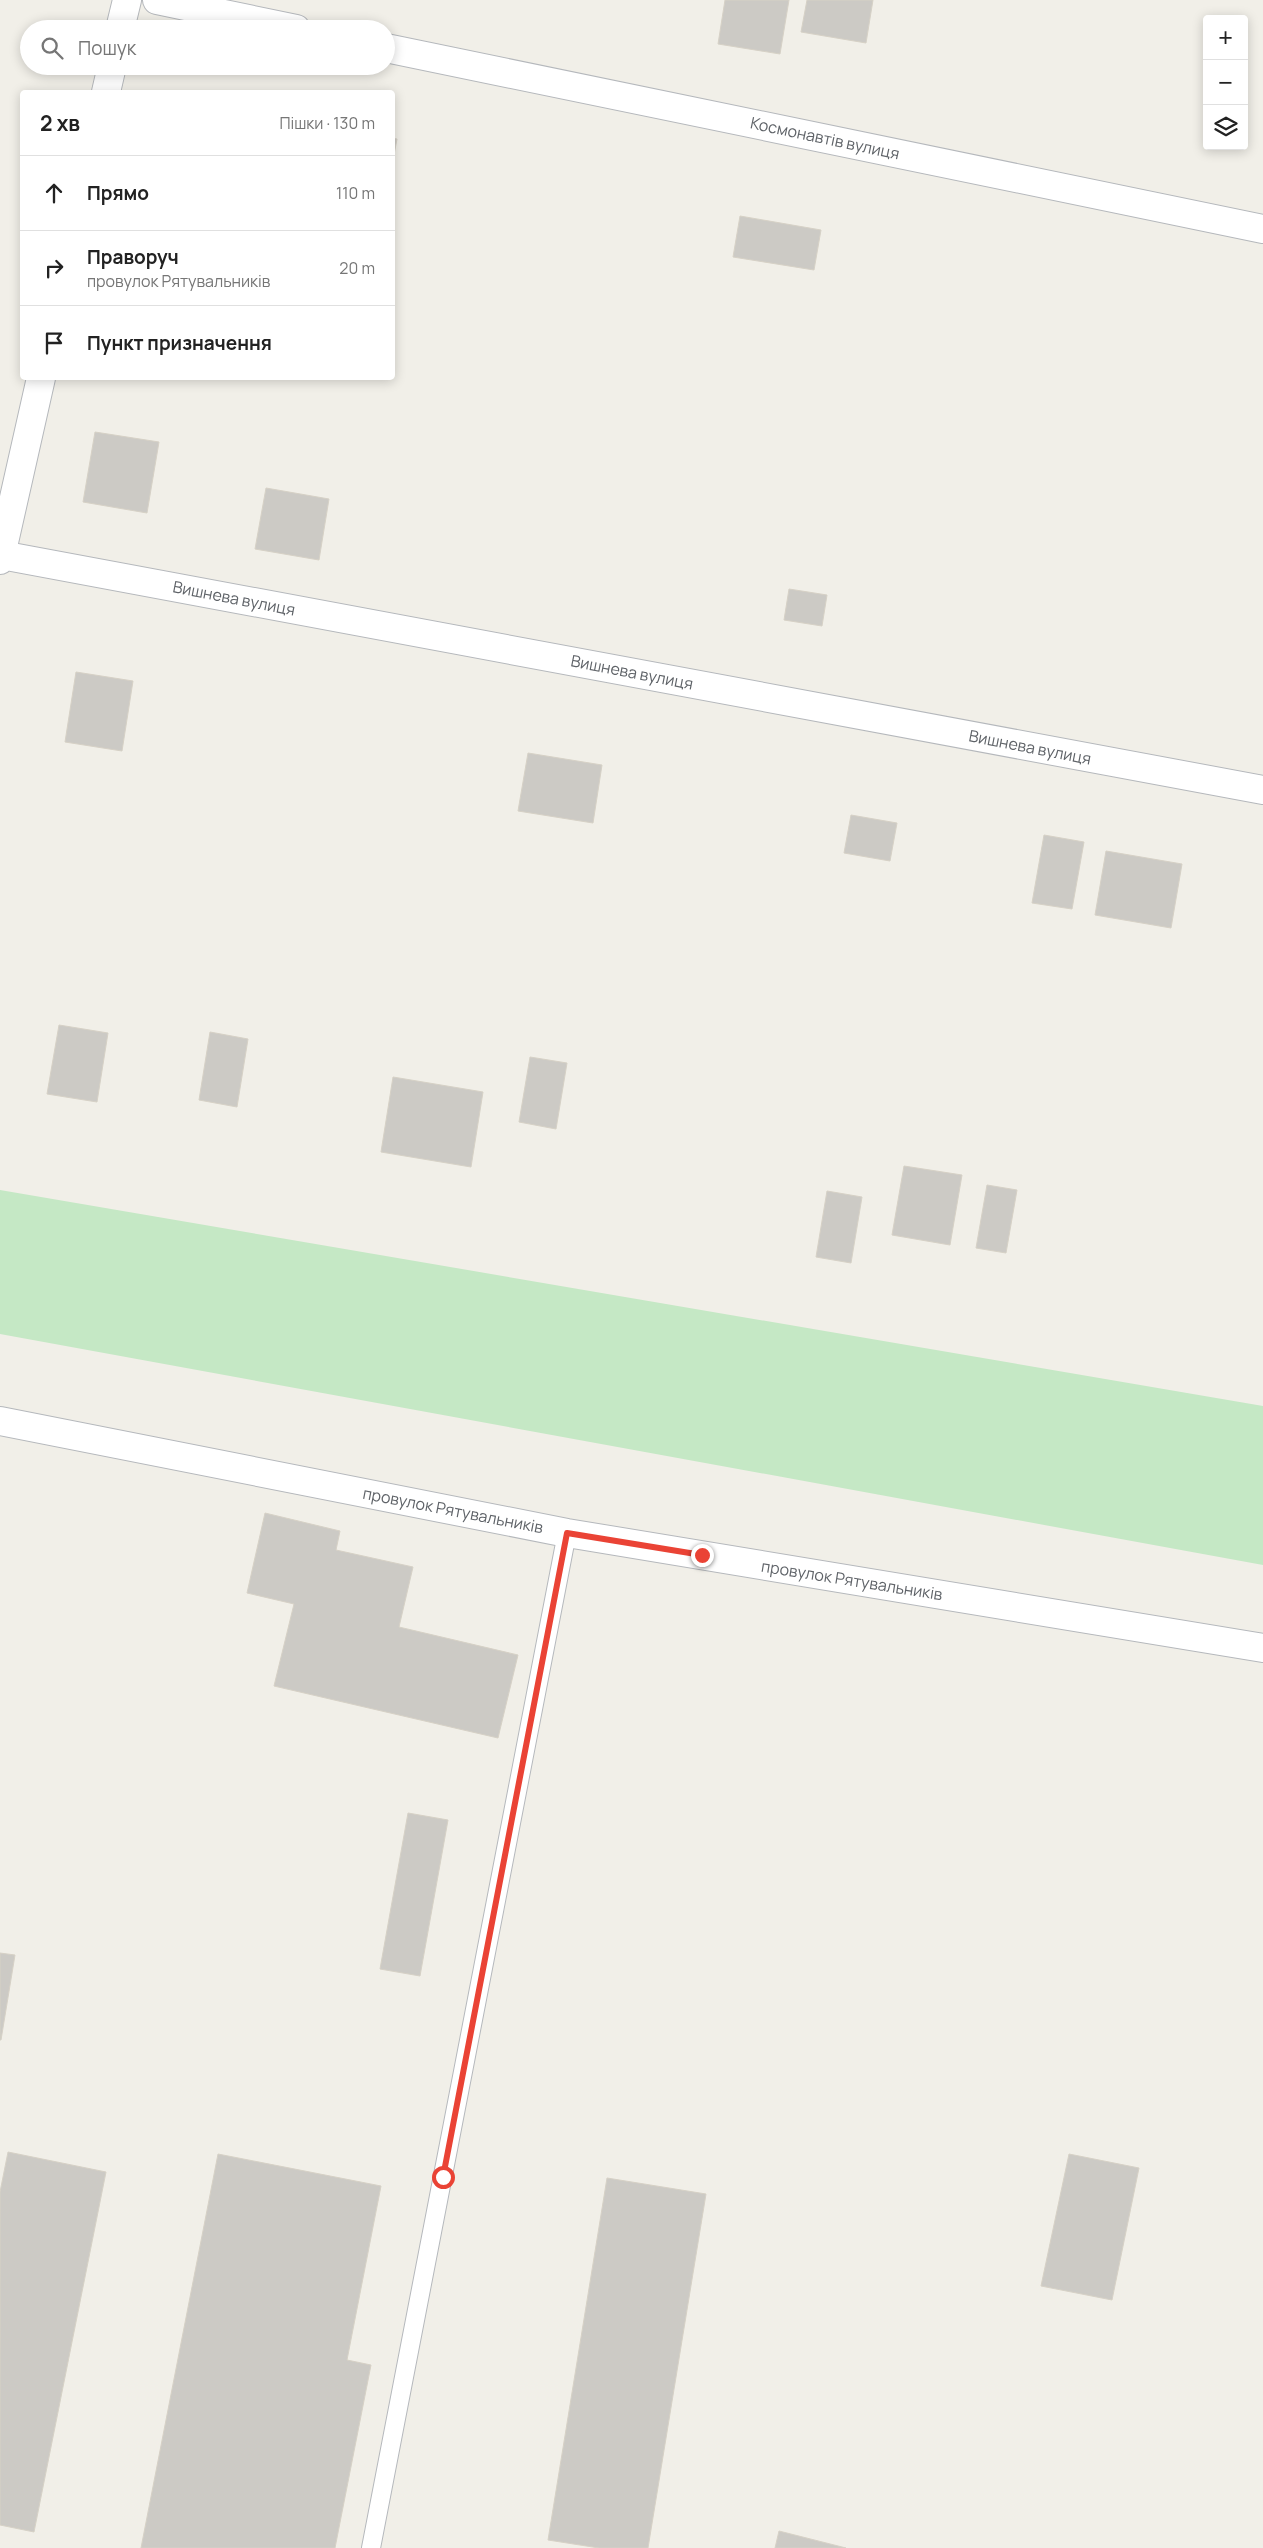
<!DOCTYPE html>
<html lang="uk">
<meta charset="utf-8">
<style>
:root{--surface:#fff;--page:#f6f6f6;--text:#222;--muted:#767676;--line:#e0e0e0}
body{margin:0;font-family:Manrope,sans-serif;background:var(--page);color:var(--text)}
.controls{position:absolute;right:15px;top:15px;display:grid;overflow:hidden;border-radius:5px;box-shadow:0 2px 12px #0003}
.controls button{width:45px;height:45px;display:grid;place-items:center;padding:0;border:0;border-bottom:1px solid var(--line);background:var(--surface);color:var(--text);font:25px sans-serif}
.stop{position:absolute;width:15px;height:15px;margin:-11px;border:4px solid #ea4335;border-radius:50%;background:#fff}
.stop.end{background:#ea4335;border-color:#fff;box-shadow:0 1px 5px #0008}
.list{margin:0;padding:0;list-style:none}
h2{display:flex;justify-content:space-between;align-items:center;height:65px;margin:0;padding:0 20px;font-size:21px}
h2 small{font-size:16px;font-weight:400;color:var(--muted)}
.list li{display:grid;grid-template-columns:32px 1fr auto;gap:15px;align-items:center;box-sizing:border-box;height:75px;padding:0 20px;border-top:1px solid var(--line)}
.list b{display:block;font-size:19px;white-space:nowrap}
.list p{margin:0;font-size:16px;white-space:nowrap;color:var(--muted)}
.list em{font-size:16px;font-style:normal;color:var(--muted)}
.icon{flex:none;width:28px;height:28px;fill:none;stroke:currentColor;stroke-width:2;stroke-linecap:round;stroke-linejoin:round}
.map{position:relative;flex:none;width:1263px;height:2548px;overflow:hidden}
.search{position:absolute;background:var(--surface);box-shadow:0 2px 12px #0003;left:20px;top:20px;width:375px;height:55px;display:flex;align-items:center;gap:12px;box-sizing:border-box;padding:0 18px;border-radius:28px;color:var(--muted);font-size:19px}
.panel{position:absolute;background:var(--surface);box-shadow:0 2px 12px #0003;left:20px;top:90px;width:375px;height:290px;border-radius:5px}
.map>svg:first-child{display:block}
</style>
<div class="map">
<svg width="1263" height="2548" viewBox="0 0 1263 2548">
<rect width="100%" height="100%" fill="#f1efe8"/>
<path fill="#c5e8c5" d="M0,1190L1263,1406V1565L0,1334Z"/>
<path fill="#cccac5" stroke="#d6d1c6" d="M725,0H789L780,54L718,44Z
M807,0H873L866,43L801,32Z
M392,138L397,139L392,165Z
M740,216L821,230L814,270L733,257Z
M95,432L159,442L147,513L83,502Z
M266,488L329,499L319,560L255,549Z
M789,589L827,595L822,626L784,620Z
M76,672L133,681L122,751L65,742Z
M528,753L602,765L593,823L518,811Z
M851,815L897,823L890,861L844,853Z
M1044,835L1084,842L1072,909L1032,903Z
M1106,851L1182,864L1171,928L1095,915Z
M59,1025L108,1033L97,1102L47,1094Z
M210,1032L248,1039L237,1107L199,1100Z
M530,1057L567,1063L556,1129L519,1122Z
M393,1077L483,1092L471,1167L381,1152Z
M904,1166L962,1175L950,1245L892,1235Z
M987,1185L1017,1190L1006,1253L976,1248Z
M827,1191L862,1197L851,1263L816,1257Z
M265,1513L340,1531L336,1550L413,1567L399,1627L518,1655L498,1738L274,1686L294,1604L247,1593Z
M408,1813L448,1820L420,1976L380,1969Z
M0,1953L15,1955L1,2040H0Z
M8,2152L106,2172L34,2532L0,2525V2192Z
M218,2154L381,2186L347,2360L371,2365L335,2548H141Z
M1069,2154L1139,2168L1112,2300L1041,2286Z
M607,2178L706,2194L648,2548H599L548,2540Z
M779,2531L846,2548H775Z"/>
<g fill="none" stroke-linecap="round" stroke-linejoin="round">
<defs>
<path id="service" d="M371,2548L567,1533"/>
<path id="minor" d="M157,0L296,29
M120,29L127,0
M386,48L1263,229
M106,92L112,66
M1,555L1263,790
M0,560L41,378
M0,1421L567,1533L1263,1648"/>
</defs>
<use href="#service" stroke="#b5b8bc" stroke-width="20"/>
<use href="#minor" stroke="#b5b8bc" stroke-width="30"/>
<use href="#service" stroke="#fff" stroke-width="18"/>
<use href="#minor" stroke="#fff" stroke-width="28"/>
</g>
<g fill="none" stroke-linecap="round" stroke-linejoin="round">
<path stroke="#ea4335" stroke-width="6" d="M443,2177L567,1533L702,1555"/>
</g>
<g text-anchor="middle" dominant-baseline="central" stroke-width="5" stroke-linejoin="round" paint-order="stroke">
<g font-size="16" fill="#5f6368" stroke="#fff">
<text transform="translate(825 138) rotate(12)">Космонавтів вулиця</text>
<text transform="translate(234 598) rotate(11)">Вишнева вулиця</text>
<text transform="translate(632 672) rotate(11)">Вишнева вулиця</text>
<text transform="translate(1030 747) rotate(11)">Вишнева вулиця</text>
<text transform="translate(453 1510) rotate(11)">провулок Рятувальників</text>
<text transform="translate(852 1580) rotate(9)">провулок Рятувальників</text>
</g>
</g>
</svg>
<div class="controls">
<button>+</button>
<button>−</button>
<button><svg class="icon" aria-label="layers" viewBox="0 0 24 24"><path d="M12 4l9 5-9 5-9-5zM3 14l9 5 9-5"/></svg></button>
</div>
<div class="stop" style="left:443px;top:2177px"></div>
<div class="stop end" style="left:702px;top:1555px"></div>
<div class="search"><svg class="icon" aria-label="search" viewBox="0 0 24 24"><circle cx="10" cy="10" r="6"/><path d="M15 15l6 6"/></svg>Пошук</div>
<section class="panel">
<h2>2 хв<small>Пішки · 130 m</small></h2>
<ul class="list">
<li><svg class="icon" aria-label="ahead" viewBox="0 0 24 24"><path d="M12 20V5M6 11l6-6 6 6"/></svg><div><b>Прямо</b></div><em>110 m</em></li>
<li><svg class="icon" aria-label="right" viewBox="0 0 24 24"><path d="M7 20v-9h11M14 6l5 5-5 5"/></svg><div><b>Праворуч</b><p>провулок Рятувальників</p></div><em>20 m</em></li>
<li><svg class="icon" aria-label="arrive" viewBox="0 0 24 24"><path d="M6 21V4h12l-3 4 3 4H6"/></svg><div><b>Пункт призначення</b></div></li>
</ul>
</section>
</div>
